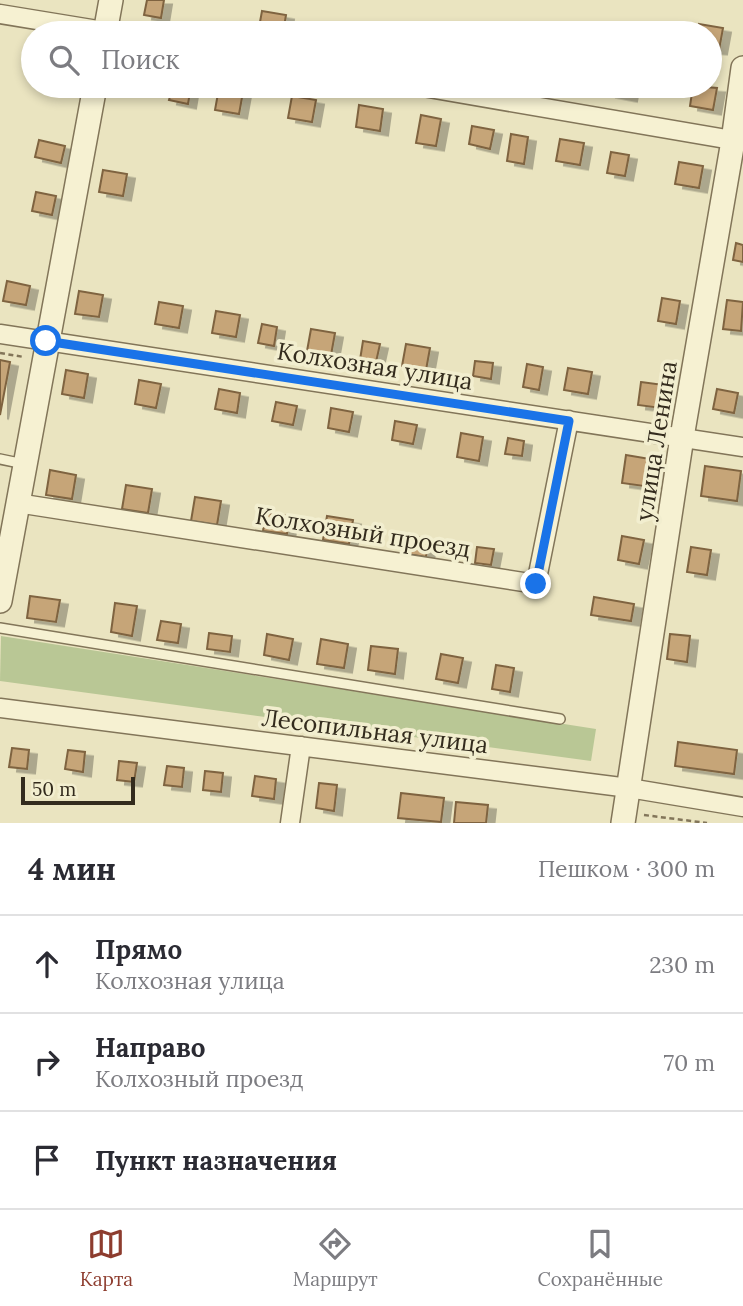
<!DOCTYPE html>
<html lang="ru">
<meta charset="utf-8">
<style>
:root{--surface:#fff;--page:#f2f2f3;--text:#2b2b33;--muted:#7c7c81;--line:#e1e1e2;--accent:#8d3c2e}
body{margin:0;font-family:Lora,serif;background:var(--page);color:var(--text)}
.scale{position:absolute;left:21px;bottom:18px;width:114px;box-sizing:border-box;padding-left:7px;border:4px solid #332b1d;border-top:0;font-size:19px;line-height:24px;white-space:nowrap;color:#332b1d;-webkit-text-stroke:5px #f2eecf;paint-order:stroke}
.stop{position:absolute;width:21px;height:21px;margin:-16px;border:5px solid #1a73e8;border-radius:50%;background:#fff}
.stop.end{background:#1a73e8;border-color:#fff;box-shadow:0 2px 7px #0008}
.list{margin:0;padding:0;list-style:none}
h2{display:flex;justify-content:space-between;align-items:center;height:91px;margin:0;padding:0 28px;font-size:30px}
h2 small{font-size:23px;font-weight:400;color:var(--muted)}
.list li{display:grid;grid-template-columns:46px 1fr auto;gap:21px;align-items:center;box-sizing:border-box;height:98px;padding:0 28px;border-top:2px solid var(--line)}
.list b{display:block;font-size:26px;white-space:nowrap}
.list p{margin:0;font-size:23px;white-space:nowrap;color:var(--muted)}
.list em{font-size:23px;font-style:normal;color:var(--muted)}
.icon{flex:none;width:38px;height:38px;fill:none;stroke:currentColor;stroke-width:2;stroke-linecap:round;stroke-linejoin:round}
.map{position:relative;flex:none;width:743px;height:823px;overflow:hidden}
.search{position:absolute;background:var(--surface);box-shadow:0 4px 10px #0003;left:21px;right:21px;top:21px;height:77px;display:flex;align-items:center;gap:18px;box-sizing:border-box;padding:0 24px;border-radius:38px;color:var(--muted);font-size:26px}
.sheet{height:385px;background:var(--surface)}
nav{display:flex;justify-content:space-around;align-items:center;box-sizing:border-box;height:98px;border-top:2px solid var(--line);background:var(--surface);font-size:19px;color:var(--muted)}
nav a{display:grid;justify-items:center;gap:4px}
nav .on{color:var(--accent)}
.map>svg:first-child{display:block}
</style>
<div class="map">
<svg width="743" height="823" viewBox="0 0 743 823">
<defs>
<filter id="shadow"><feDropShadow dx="8" dy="4.5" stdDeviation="0" flood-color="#0004"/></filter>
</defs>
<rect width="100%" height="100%" fill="#eae4c0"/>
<path fill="#b9c795" d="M1,636L596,729L591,761L0,681Z"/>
<path fill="#c6a578" stroke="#7f6441" stroke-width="2" filter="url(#shadow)" d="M147,0H164L161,18L144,15Z
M262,11L286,15L283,33H258Z
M699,24L723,28L719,50L710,49V33H697Z
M359,26L384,30L383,33H358Z
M173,86H191L188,104L169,100Z
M609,86H631L629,97L608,93Z
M693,86L717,88L713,110L690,106Z
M219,88L243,92L239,114L215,110Z
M292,96L316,100L312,122L288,118Z
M359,105L383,109L380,131L356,127Z
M421,115L441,119L436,146L416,143Z
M472,126L494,130L490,149L469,144Z
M511,134L528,137L524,164L507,161Z
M560,139L584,143L580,165L556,161Z
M39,140L65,146L61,163L35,157Z
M611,152L629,155L625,176L607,173Z
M679,162L703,166L699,188L675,184Z
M103,170L127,174L123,196L99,192Z
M36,192L56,196L52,215L32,211Z
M736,243L743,245V262L733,260Z
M7,281L30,286L26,305L3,301Z
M79,291L103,295L99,317L75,314Z
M662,298L680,301L676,324L658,321Z
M727,300L743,302L741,331L723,329Z
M159,302L183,306L179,328L155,324Z
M216,311L240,315L236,337L212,333Z
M262,324L277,327L274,346L258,343Z
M311,329L335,333L331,355L307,351Z
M363,341L380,344L376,362L360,360Z
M406,344L430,348L426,370L402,366Z
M0,360L10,362L0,415Z
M475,361L493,363L491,379L473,376Z
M527,364L543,367L539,390L523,387Z
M568,368L592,372L588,394L564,390Z
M66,370L88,374L84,398L62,394Z
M139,380L161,384L156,408L135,404Z
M641,382L664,385L661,408L638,405Z
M219,389L240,393L237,413L215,409Z
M717,389L738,393L734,413L713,409Z
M276,402L297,406L293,425L272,421Z
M331,408L353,412L349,432L328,428Z
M395,421L417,425L413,444L392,440Z
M461,433L483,437L479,461L457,457Z
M508,438L524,441L522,456L505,454Z
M626,455L656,460L651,487L622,483Z
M705,466L741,471L737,501L701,496Z
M50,470L76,475L72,499L46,495Z
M126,485L152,489L148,513L122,509Z
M195,497L221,501L217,525L191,521Z
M266,513L290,516L287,534L263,531Z
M327,516L353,520L349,544L323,540Z
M409,536L428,538L426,557L407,554Z
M622,536L644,540L639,564L618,560Z
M477,547L494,549L491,565L475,563Z
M691,547L711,550L707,575L687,572Z
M30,596L60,600L56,622L27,618Z
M594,597L634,604L631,621L591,615Z
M115,603L137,606L132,636L111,632Z
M161,621L181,624L178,643L157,640Z
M209,633L232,636L230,652L207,649Z
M267,634L293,639L289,660L264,655Z
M670,634L690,636L687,662L667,659Z
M321,639L348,644L344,668L317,664Z
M371,646L398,649L395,674L368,670Z
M441,654L463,658L458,683L436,679Z
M496,665L514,668L510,692L492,689Z
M678,742L737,750L734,774L675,766Z
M12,748L29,750L27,769L9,767Z
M68,750L85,752L83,772L65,769Z
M119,761L137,763L134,782L117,780Z
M167,766L184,768L182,787L164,785Z
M205,771L223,773L221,792L203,790Z
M255,776L276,779L274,799L252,796Z
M319,783L337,785L334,811L316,808Z
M401,793L444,798L441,822L398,818Z
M456,802L488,805L486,823H454Z"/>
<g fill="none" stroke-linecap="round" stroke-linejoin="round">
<defs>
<path id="service" d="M0,459L24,464
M0,628L560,719"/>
<path id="minor" d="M0,14L116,33
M417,86L743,142
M0,334L743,447
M17,503L536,584L569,420
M0,708L629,788L743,807
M290,823L301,746"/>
<path id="tertiary" d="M105,33L111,0
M0,601L95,86
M623,823L682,437L733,141L743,68"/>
</defs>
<use href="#service" stroke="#827559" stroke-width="12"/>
<use href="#minor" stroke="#827559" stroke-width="21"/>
<use href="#tertiary" stroke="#827559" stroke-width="26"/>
<path stroke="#827559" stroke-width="2.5" stroke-dasharray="5 3.5" stroke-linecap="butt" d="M0,353L24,357
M644,815L707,823"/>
<use href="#service" stroke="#f6f1d2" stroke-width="9"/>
<use href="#minor" stroke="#f6f1d2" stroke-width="18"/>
<use href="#tertiary" stroke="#f6f1d2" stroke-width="23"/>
</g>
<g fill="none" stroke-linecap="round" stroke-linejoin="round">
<path stroke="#1a73e8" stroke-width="9" d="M46,341L569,421L536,584"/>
</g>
<g text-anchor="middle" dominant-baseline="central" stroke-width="7" stroke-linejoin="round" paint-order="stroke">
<g font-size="24" fill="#332b1d" stroke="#f2eecf">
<text transform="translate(375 366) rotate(9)">Колхозная улица</text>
<text transform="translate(656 441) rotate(-81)">улица Ленина</text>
<text transform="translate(363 532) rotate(9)">Колхозный проезд</text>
<text transform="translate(375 731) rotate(7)">Лесопильная улица</text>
</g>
</g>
</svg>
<div class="scale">50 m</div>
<div class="stop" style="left:46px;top:341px"></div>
<div class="stop end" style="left:536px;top:584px"></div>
<div class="search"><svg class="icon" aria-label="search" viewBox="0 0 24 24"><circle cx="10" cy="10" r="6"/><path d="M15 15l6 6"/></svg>Поиск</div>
</div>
<section class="sheet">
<h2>4 мин<small>Пешком · 300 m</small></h2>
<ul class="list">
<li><svg class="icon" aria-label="ahead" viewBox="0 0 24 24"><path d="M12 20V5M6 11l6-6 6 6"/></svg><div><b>Прямо</b><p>Колхозная улица</p></div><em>230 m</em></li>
<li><svg class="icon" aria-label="right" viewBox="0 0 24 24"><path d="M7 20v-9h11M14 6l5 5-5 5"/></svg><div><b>Направо</b><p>Колхозный проезд</p></div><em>70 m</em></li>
<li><svg class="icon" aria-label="arrive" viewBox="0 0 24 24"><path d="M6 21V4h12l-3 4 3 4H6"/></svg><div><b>Пункт назначения</b></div></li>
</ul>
</section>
<nav>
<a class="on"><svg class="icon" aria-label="map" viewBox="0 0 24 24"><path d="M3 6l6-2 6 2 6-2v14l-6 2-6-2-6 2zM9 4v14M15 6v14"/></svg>Карта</a>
<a><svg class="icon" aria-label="directions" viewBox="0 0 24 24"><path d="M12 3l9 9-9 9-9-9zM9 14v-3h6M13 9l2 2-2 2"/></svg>Маршрут</a>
<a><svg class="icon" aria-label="saved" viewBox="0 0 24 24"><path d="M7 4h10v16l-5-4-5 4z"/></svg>Сохранённые</a>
</nav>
